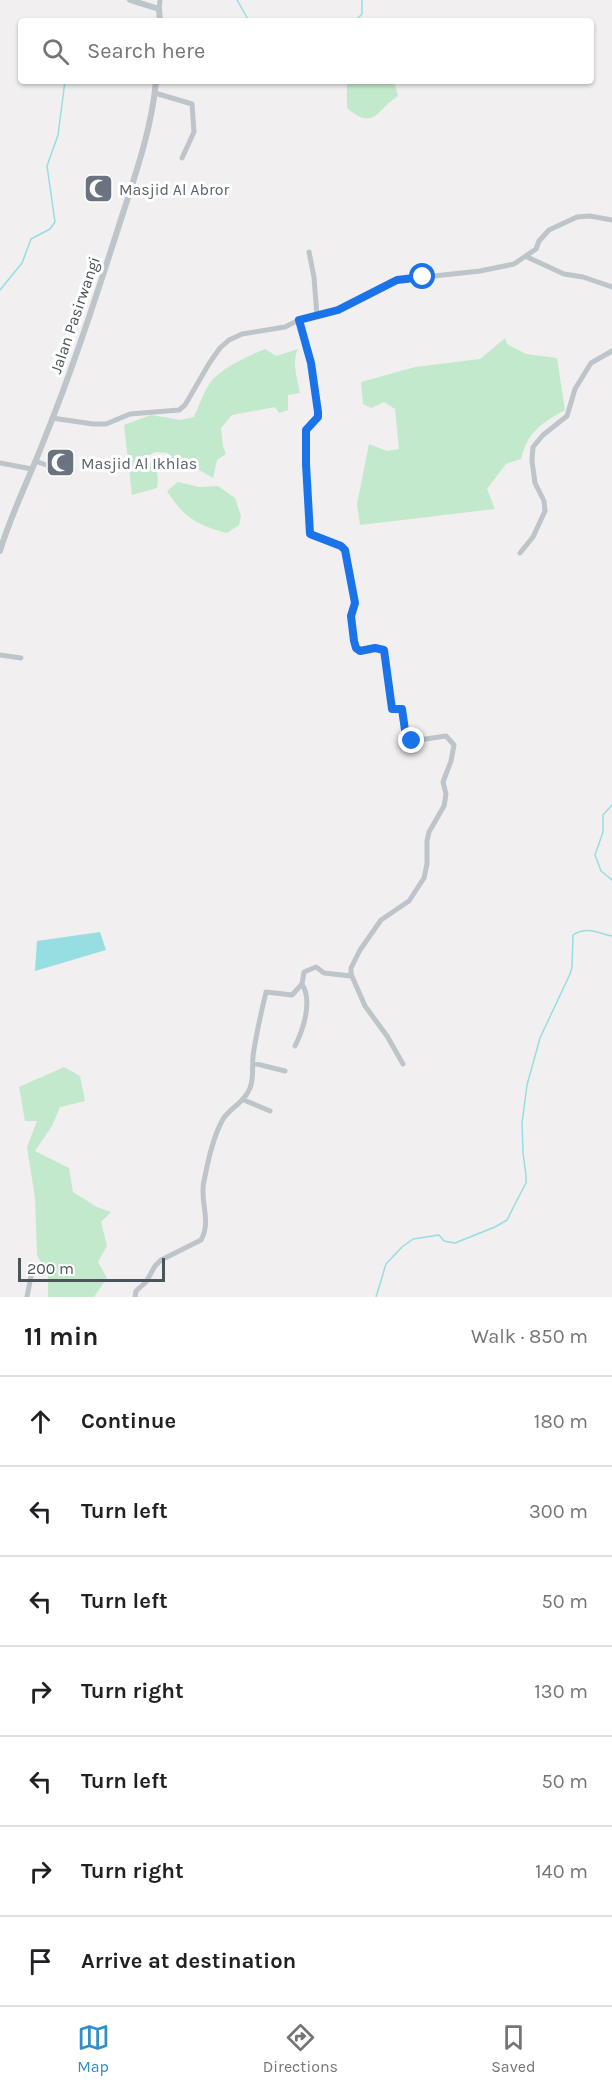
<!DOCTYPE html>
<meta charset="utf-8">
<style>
:root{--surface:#fff;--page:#f6f6f6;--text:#202124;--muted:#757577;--line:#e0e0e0;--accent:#308eca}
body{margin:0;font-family:Karla,sans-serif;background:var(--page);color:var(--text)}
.scale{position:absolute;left:18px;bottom:15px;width:147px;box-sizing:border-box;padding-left:6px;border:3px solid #4a555a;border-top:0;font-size:16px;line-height:21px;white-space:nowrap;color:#4a555a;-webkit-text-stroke:4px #fff;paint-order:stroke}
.stop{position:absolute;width:18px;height:18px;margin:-14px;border:4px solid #1a73e8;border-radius:50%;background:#fff}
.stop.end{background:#1a73e8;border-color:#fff;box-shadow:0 2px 6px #0008}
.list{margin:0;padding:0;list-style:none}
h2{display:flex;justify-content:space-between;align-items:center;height:78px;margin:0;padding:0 24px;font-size:26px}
h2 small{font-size:20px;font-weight:400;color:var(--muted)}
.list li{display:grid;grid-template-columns:39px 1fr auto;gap:18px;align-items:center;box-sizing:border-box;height:90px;padding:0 24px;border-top:2px solid var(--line)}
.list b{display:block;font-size:22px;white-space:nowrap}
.list em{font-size:20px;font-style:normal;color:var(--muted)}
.icon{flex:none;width:33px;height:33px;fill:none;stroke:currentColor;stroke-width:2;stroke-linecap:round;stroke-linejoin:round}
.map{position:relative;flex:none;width:612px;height:1297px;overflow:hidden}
.search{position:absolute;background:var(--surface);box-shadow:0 2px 4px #0004;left:18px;right:18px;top:18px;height:66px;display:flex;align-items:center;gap:15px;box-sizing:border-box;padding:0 21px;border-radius:6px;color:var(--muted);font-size:22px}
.sheet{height:708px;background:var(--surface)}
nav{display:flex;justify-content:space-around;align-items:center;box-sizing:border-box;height:84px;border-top:2px solid var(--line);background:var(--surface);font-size:16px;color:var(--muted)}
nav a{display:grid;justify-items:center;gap:3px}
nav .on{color:var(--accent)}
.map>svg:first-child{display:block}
</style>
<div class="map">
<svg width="612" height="1297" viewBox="0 0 612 1297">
<rect width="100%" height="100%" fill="#f1eff0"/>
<path fill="#c3e9cc" d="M347,81H394L398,96C377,109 375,132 347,108Z
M505,338L507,344L526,354L557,358L565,410C542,423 528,431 521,459L506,464L487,489L495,509L360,525L357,504L369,444L387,451L399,449L395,409L384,402L371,408L363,404L361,382L415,367L480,359Z
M265,349L276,356L298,349C291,362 298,380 300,393L288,395V410L279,413L275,407L232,415L221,428L223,446L226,454L217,460L213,478L191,465L174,464L168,453L155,452L145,457C157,467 159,472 157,488L132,495L124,425L151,415L180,420L194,417C199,406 203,393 210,383C220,369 248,356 265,349Z
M178,482L199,487L218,486L235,498L241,516L239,525L227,533C197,525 184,518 167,491Z
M64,1067L80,1076L85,1101L60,1107L52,1126L35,1151L69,1168L73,1192L97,1207L111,1212L101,1222L107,1246L98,1262L107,1278L94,1297H48V1275L37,1255L35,1198L27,1147L37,1121H25L19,1087Z"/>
<path fill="#96dee1" d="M100,932L106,950L35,971L37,941Z"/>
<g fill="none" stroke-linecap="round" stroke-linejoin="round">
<path stroke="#96dee1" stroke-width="1.5" d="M237,0L249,21
M355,21L362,14V0
M0,290L22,263L31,239L50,229L55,222L47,166L58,135L65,81
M612,805L603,815V832L595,855L601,871L612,880
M376,1297L386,1264L402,1247L413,1239L439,1235L444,1241L455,1243L495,1227L507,1220L515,1204L526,1183V1175L523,1153L522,1123L527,1085L540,1038L570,974L572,967L573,935C586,926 598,933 612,936"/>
<path stroke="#bdc5ca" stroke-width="5" d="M159,9L160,0
M155,93L192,104L194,132L182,158
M309,252L314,277L317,316
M527,257L564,274L583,277L612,287
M299,320L311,363L318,412V417L306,430V464L310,534L341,546L345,550L355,603L351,616L354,641L356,648L361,651L375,648L384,650L392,709H402L406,737L412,741L446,736L454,745L451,761L443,782L446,794L444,806L429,832L427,841V864L424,878L409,901L381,920L360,950L351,968V974L365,1006L387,1036L403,1064
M52,418L93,424H106L130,414L179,410L185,405L210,362L220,348L229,340L242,334L285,327L299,320L337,310L397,280L480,271L514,264L536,249L539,241L549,230L577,217L590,216L612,220
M35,461L52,467
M0,463L32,469
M520,553L533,537L545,511L544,501L535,483L532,461L533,447L543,435L567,416L575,389L591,363L612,351
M0,655L21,658
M295,1046C303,1030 313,1001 302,984
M253,1063L285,1071
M244,1100L270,1111
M27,1297L33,1266
M135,1297L136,1291L146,1282L155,1266L161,1260L201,1240C212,1221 199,1200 204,1181C208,1161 213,1137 223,1119C231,1107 245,1102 250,1088C254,1078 252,1066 253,1056C256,1035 261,1013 266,992L292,995L302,984L304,972L316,967L324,973L351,976"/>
<path stroke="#bdc5ca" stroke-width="6" d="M130,0L159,9L160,21
M0,551C11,514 28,481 42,445C73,369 98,291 123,213C137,170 152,126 156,81"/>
</g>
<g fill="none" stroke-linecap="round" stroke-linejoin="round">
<path stroke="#1a73e8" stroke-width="8" d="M412,741L406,737L402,709H392L384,650L375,648L360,651L356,648L354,641L351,616L355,603L345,550L341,546L310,534L306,464V430L318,417V412L311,363L299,320L338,310L397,280L423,277"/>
</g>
<defs>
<symbol id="mosque-square" viewBox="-11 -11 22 22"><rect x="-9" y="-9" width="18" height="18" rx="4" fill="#6b7280" stroke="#fff"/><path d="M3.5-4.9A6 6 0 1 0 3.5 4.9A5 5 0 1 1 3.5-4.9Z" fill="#fff"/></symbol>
</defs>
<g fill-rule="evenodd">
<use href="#mosque-square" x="82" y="172" width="33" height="33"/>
<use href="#mosque-square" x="44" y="446" width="33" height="33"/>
</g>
<g text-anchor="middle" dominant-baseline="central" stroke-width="6" stroke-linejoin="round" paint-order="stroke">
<g font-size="16" fill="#5b616d" stroke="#fff" text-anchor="start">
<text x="119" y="189">Masjid Al Abror</text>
<text x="81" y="463">Masjid Al Ikhlas</text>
</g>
<g font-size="16" fill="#4a555a" stroke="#fff">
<text transform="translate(75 315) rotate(-71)">Jalan Pasirwangi</text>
</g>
</g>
</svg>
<div class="scale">200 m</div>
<div class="stop" style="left:423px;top:277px"></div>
<div class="stop end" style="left:412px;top:741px"></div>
<div class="search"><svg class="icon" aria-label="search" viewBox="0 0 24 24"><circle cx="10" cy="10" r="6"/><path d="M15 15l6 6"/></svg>Search here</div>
</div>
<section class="sheet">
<h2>11 min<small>Walk · 850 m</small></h2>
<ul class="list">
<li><svg class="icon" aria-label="ahead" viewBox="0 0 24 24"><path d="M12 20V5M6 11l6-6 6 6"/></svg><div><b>Continue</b></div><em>180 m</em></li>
<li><svg class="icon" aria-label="left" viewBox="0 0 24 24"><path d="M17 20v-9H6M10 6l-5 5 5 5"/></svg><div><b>Turn left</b></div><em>300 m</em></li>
<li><svg class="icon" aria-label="left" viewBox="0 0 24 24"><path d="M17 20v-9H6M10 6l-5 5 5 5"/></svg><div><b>Turn left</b></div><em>50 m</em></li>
<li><svg class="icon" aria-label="right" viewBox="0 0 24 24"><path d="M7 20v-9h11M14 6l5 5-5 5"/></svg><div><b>Turn right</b></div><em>130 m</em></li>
<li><svg class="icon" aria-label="left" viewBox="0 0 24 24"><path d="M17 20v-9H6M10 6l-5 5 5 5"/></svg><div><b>Turn left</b></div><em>50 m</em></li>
<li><svg class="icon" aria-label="right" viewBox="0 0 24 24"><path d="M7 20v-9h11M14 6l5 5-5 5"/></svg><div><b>Turn right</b></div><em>140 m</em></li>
<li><svg class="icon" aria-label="arrive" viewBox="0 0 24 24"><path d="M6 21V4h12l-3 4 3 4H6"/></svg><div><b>Arrive at destination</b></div></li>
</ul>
</section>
<nav>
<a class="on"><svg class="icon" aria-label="map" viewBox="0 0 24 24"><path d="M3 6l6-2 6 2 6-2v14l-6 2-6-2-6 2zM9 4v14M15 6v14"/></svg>Map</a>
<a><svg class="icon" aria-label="directions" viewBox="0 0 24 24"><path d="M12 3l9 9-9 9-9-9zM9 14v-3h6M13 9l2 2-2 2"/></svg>Directions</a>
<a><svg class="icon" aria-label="saved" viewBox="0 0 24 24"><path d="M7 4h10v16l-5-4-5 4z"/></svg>Saved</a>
</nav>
